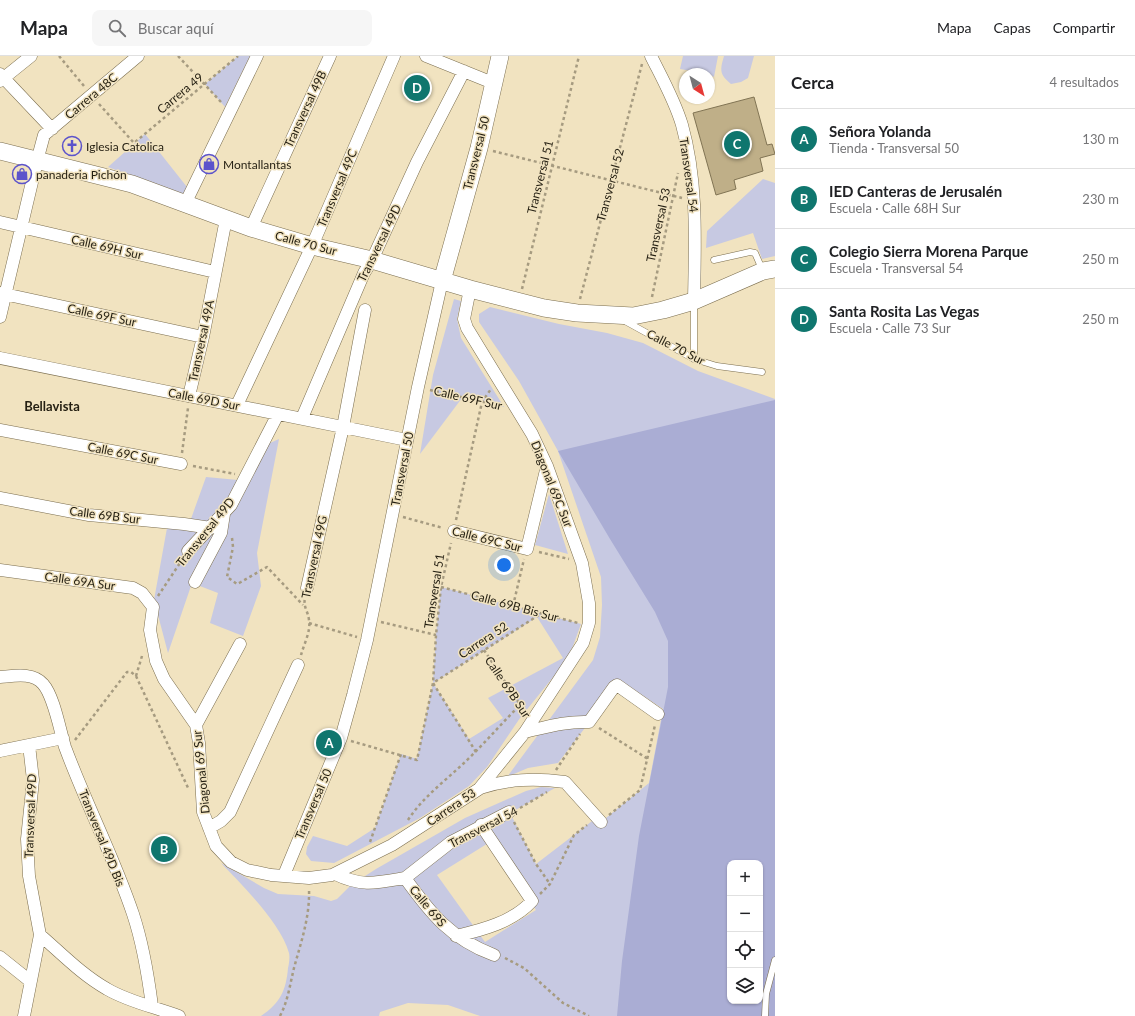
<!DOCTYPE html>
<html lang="es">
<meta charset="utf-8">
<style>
:root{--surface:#fff;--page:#f6f6f6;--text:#202124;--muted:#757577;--line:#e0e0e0;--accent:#0f766e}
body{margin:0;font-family:Lato,sans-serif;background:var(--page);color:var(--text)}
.controls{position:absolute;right:12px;bottom:12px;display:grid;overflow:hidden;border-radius:8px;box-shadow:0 1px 3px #0004}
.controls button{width:36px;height:36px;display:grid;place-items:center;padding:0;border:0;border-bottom:1px solid var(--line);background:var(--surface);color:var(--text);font:20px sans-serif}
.compass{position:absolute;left:679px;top:12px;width:36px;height:36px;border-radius:50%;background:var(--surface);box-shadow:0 1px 3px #0004;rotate:144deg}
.you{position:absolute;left:504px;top:509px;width:14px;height:14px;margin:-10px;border:3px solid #fff;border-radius:50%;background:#1a73e8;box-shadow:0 0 0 6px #1a73e833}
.badge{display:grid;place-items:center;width:26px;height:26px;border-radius:50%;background:var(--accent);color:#fff;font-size:13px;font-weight:700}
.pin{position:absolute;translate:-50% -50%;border:2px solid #fff;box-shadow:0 1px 4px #0006}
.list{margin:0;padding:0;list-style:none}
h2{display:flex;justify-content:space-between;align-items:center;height:52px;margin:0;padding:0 16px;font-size:17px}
h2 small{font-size:13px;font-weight:400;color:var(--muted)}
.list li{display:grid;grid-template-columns:26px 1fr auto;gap:12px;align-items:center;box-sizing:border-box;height:60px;padding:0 16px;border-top:1px solid var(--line)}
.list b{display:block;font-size:15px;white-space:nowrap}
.list p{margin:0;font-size:13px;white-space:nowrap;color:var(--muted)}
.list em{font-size:13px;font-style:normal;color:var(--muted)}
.icon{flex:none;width:22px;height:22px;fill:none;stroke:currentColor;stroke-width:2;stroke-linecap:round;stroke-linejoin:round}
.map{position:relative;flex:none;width:775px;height:960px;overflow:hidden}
header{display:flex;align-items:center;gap:24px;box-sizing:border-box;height:56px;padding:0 20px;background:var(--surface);border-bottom:1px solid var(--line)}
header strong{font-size:19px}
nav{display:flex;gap:22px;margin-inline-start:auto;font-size:14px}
.search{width:280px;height:36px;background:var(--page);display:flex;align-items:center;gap:10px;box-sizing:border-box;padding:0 14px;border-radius:8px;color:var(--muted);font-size:15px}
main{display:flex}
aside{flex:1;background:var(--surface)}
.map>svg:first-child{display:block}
</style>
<header>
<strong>Mapa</strong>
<div class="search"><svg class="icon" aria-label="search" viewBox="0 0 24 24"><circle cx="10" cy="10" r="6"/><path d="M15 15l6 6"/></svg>Buscar aquí</div>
<nav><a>Mapa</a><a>Capas</a><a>Compartir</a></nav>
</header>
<main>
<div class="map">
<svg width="775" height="960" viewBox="0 0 775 960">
<rect width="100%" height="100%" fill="#f1e3c0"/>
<path fill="#c7c9e2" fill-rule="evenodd" d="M238,0H250L225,51L205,28Z
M683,0H718L714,21L709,18L680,13Z
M724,0H754L748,22L741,26L731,28C719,18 720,14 724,0Z
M145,78L187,131L184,140L108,111Z
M763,123L775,127V200L762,203L753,177L706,192L707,175Z
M454,243L461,245L457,263L461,282L504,351L462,342L420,398L433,319Z
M490,251L559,268L607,277L643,287L698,315L775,343V960H480L448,949L408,947L380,956L379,960H261C280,947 286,935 288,912C289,908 290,901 289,897C281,867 242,829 221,807L264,832L278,838L314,840L331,845L337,843L351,829L376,813L465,762L526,735L541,731L555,732L510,757L536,808L596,762L601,766L649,727L663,653L621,625L558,707L528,712L507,721L593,604L600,581L602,549L601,521L587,480L558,395L519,325L479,266V258ZM490,786L536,854L485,886L437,819ZM730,807H760V945H730Z
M279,383L257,497L261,530L243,580L210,567L218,537L192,527L168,597L154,544L167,472L187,474L206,421L238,424L270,387Z
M549,438L568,498L535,489Z
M441,531L581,568L573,590L563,609L520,662L487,711L469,730L420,762L334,807L311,805L306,798L307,791L313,780L347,790L375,772L401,698L417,703L433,627L436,579ZM537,561L563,602L488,642L503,662L469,683L433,627Z"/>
<path fill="#aaadd4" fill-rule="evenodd" d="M775,344V960H617L622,905L639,780L668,631V585L655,556L610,483L558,395ZM730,807H760V945H730Z"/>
<path fill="#bfaf88" stroke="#817454" d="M754,41L767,89L772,88L775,98L760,102L763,115L734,124L736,133L716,139L693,57Z"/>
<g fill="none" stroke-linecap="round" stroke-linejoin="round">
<defs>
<path id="lane" d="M714,204L750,196L755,197L762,213
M694,247V303
M625,265L694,303L717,310L762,316
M765,960L766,938L775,904"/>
<path id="street" d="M426,0L493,27
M651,0C662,22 675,45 682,69C698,126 695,186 694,245
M0,18L52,73
M0,25L31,0
M185,148L257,0
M0,166L215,216
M251,172L330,0
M0,237L203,281
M0,261L37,105L44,79L138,0
M0,302L407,384
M189,340L203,281L226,163
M237,349L312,190L394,0
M302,362L364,217L372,204L417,106L464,15
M0,374L181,408
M0,442L89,459L184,468L211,472
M454,475L527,493L547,410
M188,495L231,449L278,358
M0,514L133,532L142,537L153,551L150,574L156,605L164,623L196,669L199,687L203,756L216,790L231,806L247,814L271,819L309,822L332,819L392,789L479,733L525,676L583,587L589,567V547L582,507L547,410L532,378L467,272L464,263L470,233
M195,526L221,477L224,458
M307,532L343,371L365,254
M0,621C14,620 33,616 43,628C54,640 60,675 65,691C86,748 114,801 133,858C143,888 148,919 152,950
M196,669L240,588
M525,676C547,671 566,665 589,666L614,631L617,629L658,658
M0,695L63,682
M480,732C509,723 534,722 565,726L601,766
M209,772L221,765L230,756L298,609
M335,818C362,831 376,827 405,822C431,858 451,883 494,899
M284,819L341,682L353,639L367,584L418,331L442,225
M405,822L451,786L509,756
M40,879C61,897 82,919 107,933C129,946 155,951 179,960
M456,880C482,874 513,866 532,845L481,769
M0,901L30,925
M24,960L40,879L29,820L27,783L33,724L29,689"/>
<path id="secondary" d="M0,95L132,128L251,172L312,190L372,204L470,233L544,252L577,257L633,260L663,254L694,245L763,215L775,213
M442,225L479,92L500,0"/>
</defs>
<use href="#lane" stroke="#7b6e4f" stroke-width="7"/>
<use href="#street" stroke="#7b6e4f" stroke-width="13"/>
<use href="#secondary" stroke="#7b6e4f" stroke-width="18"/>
<path stroke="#a69b80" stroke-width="2.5" stroke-dasharray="3 3" stroke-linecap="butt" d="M59,0L84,30
M178,0L221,46
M99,48L134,87L238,0
M493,95L682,142
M522,233L579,0
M652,241L678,117
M580,243L642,8
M430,334L501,350
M182,397L188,352
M193,410L235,418
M403,461L443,472
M456,464L482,346L491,333
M232,482L233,491L227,521L237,528L241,526L267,511L303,549
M539,496L569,503
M441,531L578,567
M158,540L182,504
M513,550L524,503
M381,566L436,579
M309,567L357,581
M484,594L525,656
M301,599C304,588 311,575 309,564C308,555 303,551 305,542
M136,620L142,600
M599,672L648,703
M75,684L127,616H131L136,620L189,734
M351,685L417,704L433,627L436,579L441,531L451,487
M476,696L433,627L542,557
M556,714L580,678
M520,752L547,736
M609,759L640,734L655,669
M408,764C422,742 445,725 464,707C484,688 501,668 520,649
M514,766L536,808L550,828
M370,786L401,698
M540,838L550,828L574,779L587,769
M505,902L524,912L563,947L589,960
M280,960C288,945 290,928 294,912C301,886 310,861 309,833"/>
<use href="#lane" stroke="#fff" stroke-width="6"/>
<use href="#street" stroke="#fff" stroke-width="12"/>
<use href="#secondary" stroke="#fff" stroke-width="17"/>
</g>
<defs>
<symbol id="church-ring" viewBox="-11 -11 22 22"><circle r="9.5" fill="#f1e3c0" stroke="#5c53cb" stroke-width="1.5"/><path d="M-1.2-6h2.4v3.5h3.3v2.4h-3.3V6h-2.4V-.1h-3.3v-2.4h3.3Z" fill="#5c53cb"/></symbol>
<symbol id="shop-ring" viewBox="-11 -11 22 22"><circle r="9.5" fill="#f1e3c0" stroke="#5c53cb" stroke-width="1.5"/><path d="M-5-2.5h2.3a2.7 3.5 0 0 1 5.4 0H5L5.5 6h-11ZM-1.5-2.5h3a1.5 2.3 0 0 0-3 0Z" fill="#5c53cb"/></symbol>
</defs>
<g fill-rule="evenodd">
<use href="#church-ring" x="61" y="79" width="22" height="22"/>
<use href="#shop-ring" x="198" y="97" width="22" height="22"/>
<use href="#shop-ring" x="11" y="107" width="22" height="22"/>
</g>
<g text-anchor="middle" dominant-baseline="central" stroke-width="3" stroke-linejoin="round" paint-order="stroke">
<g font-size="12" fill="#231e11" stroke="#f1e3c0">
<text transform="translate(180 37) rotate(-40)">Carrera 49</text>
<text transform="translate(91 40) rotate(-40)">Carrera 48C</text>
<text transform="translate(305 53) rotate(-65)">Transversal 49B</text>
<text transform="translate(476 97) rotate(-76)">Transversal 50</text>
<text transform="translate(689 119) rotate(82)">Transversal 54</text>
<text transform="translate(540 121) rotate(-76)">Transversal 51</text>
<text transform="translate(610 129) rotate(-75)">Transversal 52</text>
<text transform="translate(337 132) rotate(-67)">Transversal 49C</text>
<text transform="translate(658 169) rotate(-78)">Transversal 53</text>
<text transform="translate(306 187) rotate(15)">Calle 70 Sur</text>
<text transform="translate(379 187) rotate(-64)">Transversal 49D</text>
<text transform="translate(107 191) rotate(13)">Calle 69H Sur</text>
<text transform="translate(102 259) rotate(12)">Calle 69F Sur</text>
<text transform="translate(201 285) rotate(-78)">Transversal 49A</text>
<text transform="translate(676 291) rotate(27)">Calle 70 Sur</text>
<text transform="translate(468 342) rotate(13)">Calle 69F Sur</text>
<text transform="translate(204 343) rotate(11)">Calle 69D Sur</text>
<text transform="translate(123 397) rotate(11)">Calle 69C Sur</text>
<text transform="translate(402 413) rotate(-79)">Transversal 50</text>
<text transform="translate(552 428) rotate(68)">Diagonal 69C Sur</text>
<text transform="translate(105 459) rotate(7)">Calle 69B Sur</text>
<text transform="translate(205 476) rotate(-51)">Transversal 49D</text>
<text transform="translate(487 483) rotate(14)">Calle 69C Sur</text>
<text transform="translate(314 501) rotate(-78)">Transversal 49G</text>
<text transform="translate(80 525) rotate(8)">Calle 69A Sur</text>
<text transform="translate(434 535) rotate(-81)">Transversal 51</text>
<text transform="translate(515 550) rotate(15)">Calle 69B Bis Sur</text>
<text transform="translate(483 584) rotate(-33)">Carrera 52</text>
<text transform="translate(508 631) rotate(56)">Calle 69B Sur</text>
<text transform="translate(201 716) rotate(-96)">Diagonal 69 Sur</text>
<text transform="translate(313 748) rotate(-67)">Transversal 50</text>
<text transform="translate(451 751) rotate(-34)">Carrera 53</text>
<text transform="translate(30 760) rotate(-88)">Transversal 49D</text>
<text transform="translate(483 771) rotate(-27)">Transversal 54</text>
<text transform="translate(102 782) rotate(68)">Transversal 49D Bis</text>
<text transform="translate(428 850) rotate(50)">Calle 69S</text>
</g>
<g font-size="12" fill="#231e11" stroke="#f1e3c0" text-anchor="start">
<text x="86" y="90">Iglesia Catolica</text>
<text x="223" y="108">Montallantas</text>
<text x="36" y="118">panaderia Pichón</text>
</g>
<g font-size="13" font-weight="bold" fill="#231e11" stroke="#f1e3c0">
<text x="52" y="350">Bellavista</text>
</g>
</g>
</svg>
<div class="controls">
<button>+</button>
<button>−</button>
<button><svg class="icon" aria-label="locate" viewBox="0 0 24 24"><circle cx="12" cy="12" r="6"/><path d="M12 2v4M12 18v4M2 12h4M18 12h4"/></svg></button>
<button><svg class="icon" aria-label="layers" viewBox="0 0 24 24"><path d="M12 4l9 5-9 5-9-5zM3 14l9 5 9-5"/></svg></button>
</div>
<svg class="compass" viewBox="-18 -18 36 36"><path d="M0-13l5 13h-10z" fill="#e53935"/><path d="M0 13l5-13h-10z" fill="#757577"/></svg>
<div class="you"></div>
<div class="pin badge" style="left:329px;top:687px">A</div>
<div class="pin badge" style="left:164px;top:793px">B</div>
<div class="pin badge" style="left:737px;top:88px">C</div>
<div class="pin badge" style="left:417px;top:32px">D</div>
</div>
<aside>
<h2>Cerca<small>4 resultados</small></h2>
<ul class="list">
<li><span class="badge">A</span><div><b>Señora Yolanda</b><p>Tienda · Transversal 50</p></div><em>130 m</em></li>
<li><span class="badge">B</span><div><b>IED Canteras de Jerusalén</b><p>Escuela · Calle 68H Sur</p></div><em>230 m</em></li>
<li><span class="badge">C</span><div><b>Colegio Sierra Morena Parque</b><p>Escuela · Transversal 54</p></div><em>250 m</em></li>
<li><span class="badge">D</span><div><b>Santa Rosita Las Vegas</b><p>Escuela · Calle 73 Sur</p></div><em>250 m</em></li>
</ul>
</aside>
</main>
